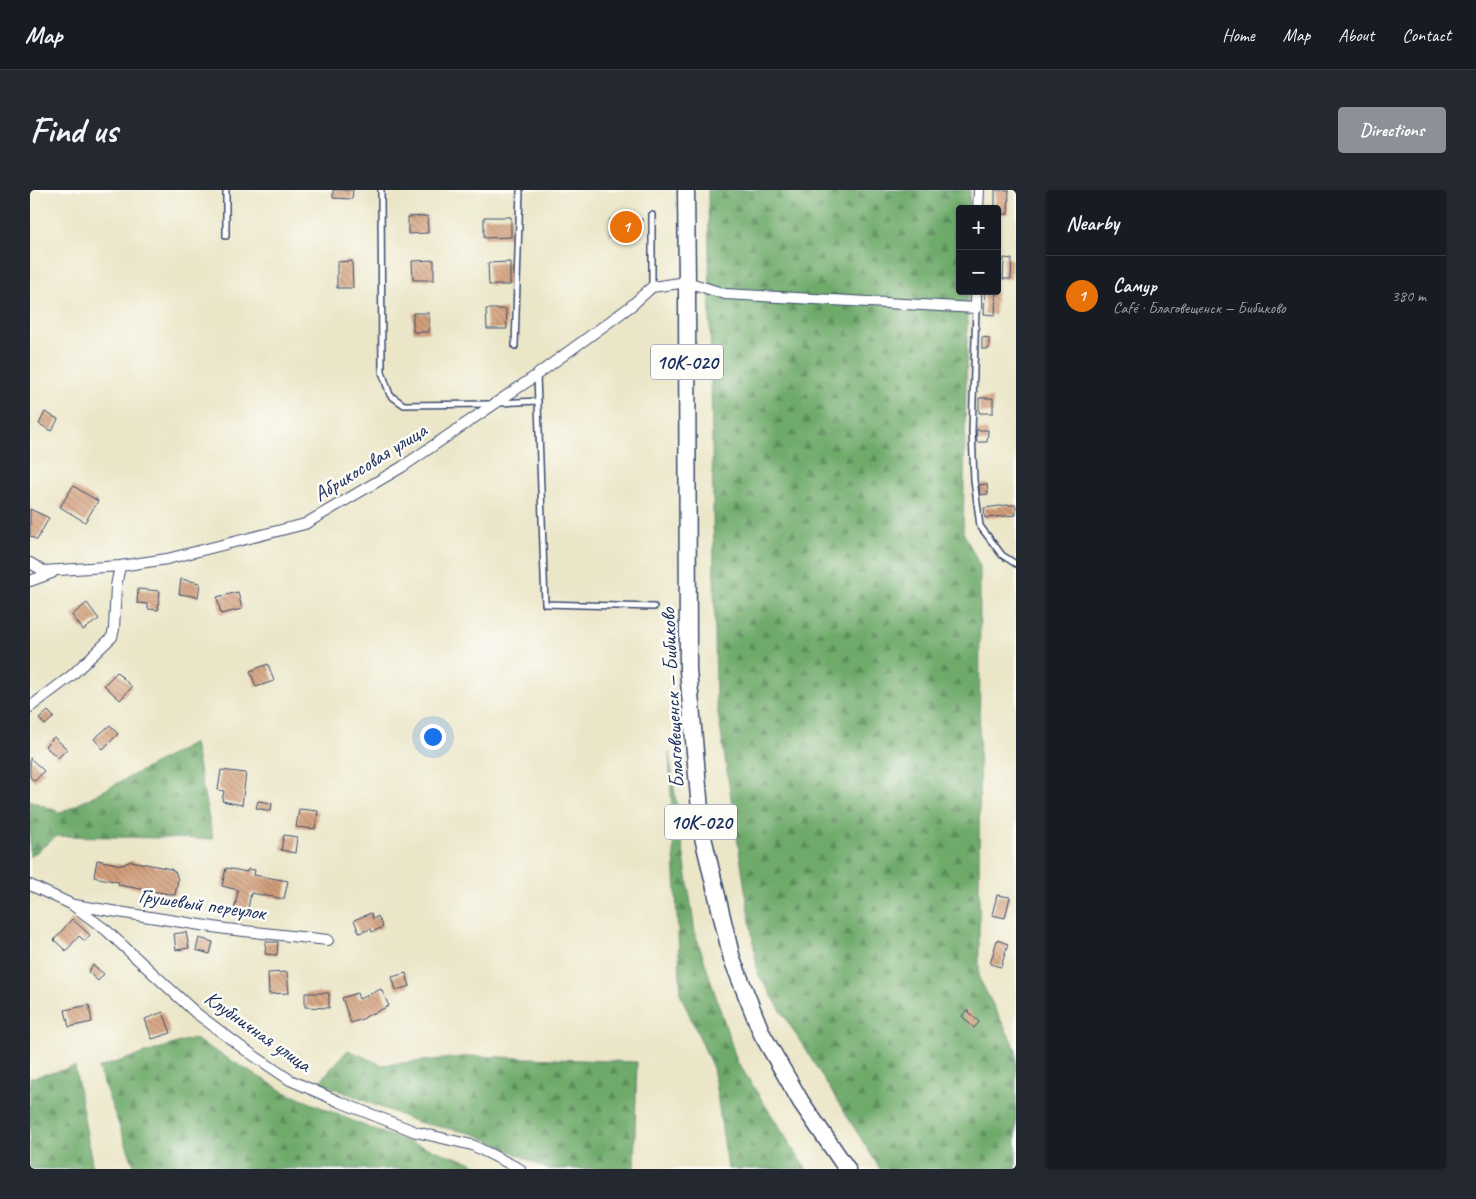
<!DOCTYPE html>
<meta charset="utf-8">
<style>
:root{--surface:#171b24;--page:#242831;--text:#f1f3f6;--muted:#9ea1a6;--line:#363941;--accent:#8c9099}
body{margin:0;font-family:Caveat,sans-serif;background:var(--page);color:var(--text)}
.controls{position:absolute;right:15px;top:15px;display:grid;overflow:hidden;border-radius:5px;box-shadow:0 1px 4px #0004}
.controls button{width:45px;height:45px;display:grid;place-items:center;padding:0;border:0;border-bottom:1px solid var(--line);background:var(--surface);color:var(--text);font:25px sans-serif}
.you{position:absolute;left:402px;top:546px;width:18px;height:18px;margin:-12px;border:4px solid #fff;border-radius:50%;background:#1a73e8;box-shadow:0 0 0 8px #1a73e833}
.badge{display:grid;place-items:center;width:32px;height:32px;border-radius:50%;background:var(--accent);color:#fff;font-size:16px;font-weight:700}
.pin{position:absolute;translate:-50% -50%;border:2px solid #fff;box-shadow:0 1px 5px #0006}
.list{margin:0;padding:0;list-style:none}
h2{display:flex;justify-content:space-between;align-items:center;height:65px;margin:0;padding:0 20px;font-size:21px}
h2 small{font-size:16px;font-weight:400;color:var(--muted)}
.list li{display:grid;grid-template-columns:32px 1fr auto;gap:15px;align-items:center;box-sizing:border-box;height:80px;padding:0 20px;border-top:1px solid var(--line)}
.list b{display:block;font-size:19px;white-space:nowrap}
.list p{margin:0;font-size:16px;white-space:nowrap;color:var(--muted)}
.list em{font-size:16px;font-style:normal;color:var(--muted)}
.map{position:relative;flex:none;width:986px;height:979px;overflow:hidden;border-radius:5px}
header{display:flex;align-items:center;gap:30px;box-sizing:border-box;height:70px;padding:0 25px;background:var(--surface);border-bottom:1px solid var(--line)}
header strong{font-size:24px}
nav{display:flex;gap:28px;margin-inline-start:auto;font-size:18px}
.intro{display:flex;align-items:center;justify-content:space-between;box-sizing:border-box;height:120px;padding:0 30px}
h1{margin:0;font-size:35px}
.button{padding:12px 22px;border-radius:5px;background:var(--accent);color:#fff;font-size:18px;font-weight:700}
main{display:flex;gap:30px;padding:0 30px}
aside{flex:1;background:var(--surface);border-radius:5px;box-shadow:0 1px 4px #0004}
.map>svg:first-child{display:block}
</style>
<header>
<strong>Map</strong>
<nav><a>Home</a><a>Map</a><a>About</a><a>Contact</a></nav>
</header>
<div class="intro"><h1>Find us</h1><a class="button">Directions</a></div>
<main>
<div class="map">
<svg width="986" height="979" viewBox="0 0 986 979">
<defs>
<pattern id="forest-firs" width="22" height="20" patternUnits="userSpaceOnUse" patternTransform="scale(1.25)"><rect width="22" height="20" fill="#6eaa6a"/><path d="M5 1l3.5 6h-7zM16 11l3.5 6h-7z" fill="#5a8b5a"/></pattern>
<pattern id="building-back-hatch" width="6" height="6" patternUnits="userSpaceOnUse" patternTransform="scale(1.25)"><rect width="6" height="6" fill="#d49f7a"/><path d="M-1 5l2 2M0 0l6 6M5-1l2 2" fill="none" stroke="#ab8267"/></pattern>
</defs>
<rect width="100%" height="100%" fill="#fdfcf7"/>
<filter id="ink" filterUnits="userSpaceOnUse"><feTurbulence type="fractalNoise" baseFrequency=".02" numOctaves="2"/><feDisplacementMap in="SourceGraphic" scale="10" xChannelSelector="R" yChannelSelector="G"/><feConvolveMatrix kernelMatrix="1 2 1 2 8 2 1 2 1" color-interpolation-filters="sRGB"/></filter>
<filter id="wash" filterUnits="userSpaceOnUse"><feTurbulence type="fractalNoise" baseFrequency=".0096" numOctaves="4" result="noise"/><feDisplacementMap in="SourceGraphic" scale="20" xChannelSelector="R" yChannelSelector="G"/><feGaussianBlur stdDeviation="1.12" result="paint"/><feColorMatrix in="noise" values="0 0 0 0 0 0 0 0 0 0 0 0 0 0 0 0 0 1.4 0 .05"/><feComposite in="paint" operator="in"/></filter>
<g filter="url(#wash)">
<rect width="100%" height="100%" fill="#ebe6c8"/>
<path fill="url(#forest-firs)" stroke="#446c64" d="M678,0H940L939,19H930V101H938L933,342L950,376L949,788L986,859V979H850L728,784L686,510Z
M164,553L183,649L27,646L0,667V610L31,623Z
M639,562L665,742L707,871L776,979H698L683,878L651,806Z
M163,848L255,902L347,941L440,972L454,979H105L68,878Z
M318,860L352,875L442,866L607,872L604,979H517L445,944L387,932L289,892Z
M45,877L63,979H0V888Z"/>
<g id="blocks">
<path fill="url(#building-back-hatch)" d="M303,0H323L322,9L303,8Z
M965,0H979L978,24H967V19H965Z
M397,26L398,43L378,44V27Z
M454,27H481V47L454,48Z
M580,29H612V45H580Z
M974,68L982,69L981,89H973Z
M404,70V90H383L382,71Z
M322,71L323,98H307V72Z
M480,72V95H459L458,73Z
M955,101H966L965,125L954,124Z
M456,119H476L477,139H457Z
M383,123H399V142H383Z
M952,147L959,148V159H952Z
M949,208H963V223H949Z
M15,222L28,229L22,241L9,234Z
M946,240H958L957,252H947Z
M957,294L958,304L950,305L949,295Z
M43,296L68,311L55,332L30,317Z
M978,315H986V325L955,328L954,318Z
M0,319L19,328L7,350L0,346Z
M151,389L170,393L168,407L149,404Z
M108,399L130,401L128,420L118,419V414L107,413Z
M208,402L212,419L191,424L187,407Z
M57,413L69,429L53,440L42,425Z
M238,474L244,491L226,497L220,481Z
M87,482L102,497L90,510L74,495Z
M18,521L24,527L15,535L9,529Z
M80,535L88,544L73,559L64,549Z
M24,547L37,559L28,568L15,556Z
M0,568L14,581L5,591L0,587Z
M191,580L216,583L212,615L192,611L194,601L188,600Z
M228,611L242,613L241,621L226,618Z
M269,619L288,621L285,639L266,637Z
M254,645L267,647L265,663L251,660Z
M67,670L92,675L101,671L141,679L146,683L148,690L145,705L88,695L89,692L64,687Z
M196,678L217,682L218,679L225,680L224,685L258,691L254,709L221,703L217,724L204,722L208,700L192,696Z
M967,705L980,707L975,728L962,725Z
M341,723L343,729L348,726L353,737L342,742L341,739L329,743L324,730Z
M42,729L60,745L55,751L49,746L36,761L24,750Z
M156,742L159,758L146,760L144,744Z
M169,748L183,752L180,764L166,760Z
M967,750L978,754L971,777L960,774Z
M236,752H248L247,765L235,764Z
M63,775L74,784L68,791L58,782Z
M257,782L259,803L239,804L238,783Z
M376,783L380,796L366,800L362,787Z
M351,799L359,816L335,827V828L321,833L312,808L327,803L329,809Z
M275,803H299V818L275,817Z
M59,815L62,832L39,837L35,820Z
M937,820L949,832L944,838L932,826Z
M133,822L141,843L122,849L115,829Z"/>
</g>
</g>
<g filter="url(#ink)">
<use href="#blocks" fill-opacity="0" stroke="#3a4a6e" stroke-width="1"/>
<g fill="none" stroke-linecap="round" stroke-linejoin="round">
<defs>
<path id="service" d="M196,0V46
M351,0L352,182L360,205L374,215L460,214
M622,25V97
M946,118L942,242L944,290L950,336L972,365L986,374
M485,156L490,0
M507,185L515,414L624,417
M469,213L508,211"/>
<path id="minor" d="M948,19L949,0
M0,373L14,381L90,376L137,369L275,334L372,277L501,189L601,116L622,97L657,92L695,104L946,118V101
M0,391L22,383
M0,517L41,486L82,447L84,439L86,396L90,376
M0,695L41,714L76,740L166,823L214,859L260,890L310,912L386,942L442,955L490,979
M44,715L196,739L298,750"/>
<path id="primary" d="M656,0L657,92L658,480L672,643L702,769L732,844L771,912L817,979"/>
</defs>
<use href="#service" stroke="#3a4a6e" stroke-width="8"/>
<use href="#minor" stroke="#3a4a6e" stroke-width="12"/>
<use href="#primary" stroke="#3a4a6e" stroke-width="19"/>
<use href="#service" stroke="#fff" stroke-width="5"/>
<use href="#minor" stroke="#fff" stroke-width="10"/>
<use href="#primary" stroke="#fff" stroke-width="16"/>
</g>
</g>
<g text-anchor="middle" dominant-baseline="central" stroke-width="5" stroke-linejoin="round" paint-order="stroke">
<g fill="#fdfcf7" stroke="#5f6c8c" stroke-width="1">
<rect x="621" y="154.5" width="72" height="35" rx="4"/>
<rect x="635" y="614.5" width="72" height="35" rx="4"/>
</g>
<g font-size="20" font-weight="bold" fill="#1b2f5e">
<text x="657" y="172">10К-020</text>
<text x="671" y="632">10К-020</text>
</g>
<g font-size="21" fill="#1b2f5e" stroke="#fdfcf7">
<text transform="translate(340 272) rotate(-32)">Абрикосовая улица</text>
<text transform="translate(642 508) rotate(-93)">Благовещенск — Бибиково</text>
<text transform="translate(172 714) rotate(8)">Грушевый переулок</text>
<text transform="translate(228 841) rotate(35)">Клубничная улица</text>
</g>
</g>
</svg>
<div class="controls">
<button>+</button>
<button>−</button>
</div>
<div class="you"></div>
<div class="pin badge" style="left:596px;top:37px;background:#e8710a">1</div>
</div>
<aside>
<h2>Nearby<small></small></h2>
<ul class="list">
<li><span class="badge" style="background:#e8710a">1</span><div><b>Самур</b><p>Café · Благовещенск — Бибиково</p></div><em>380 m</em></li>
</ul>
</aside>
</main>
